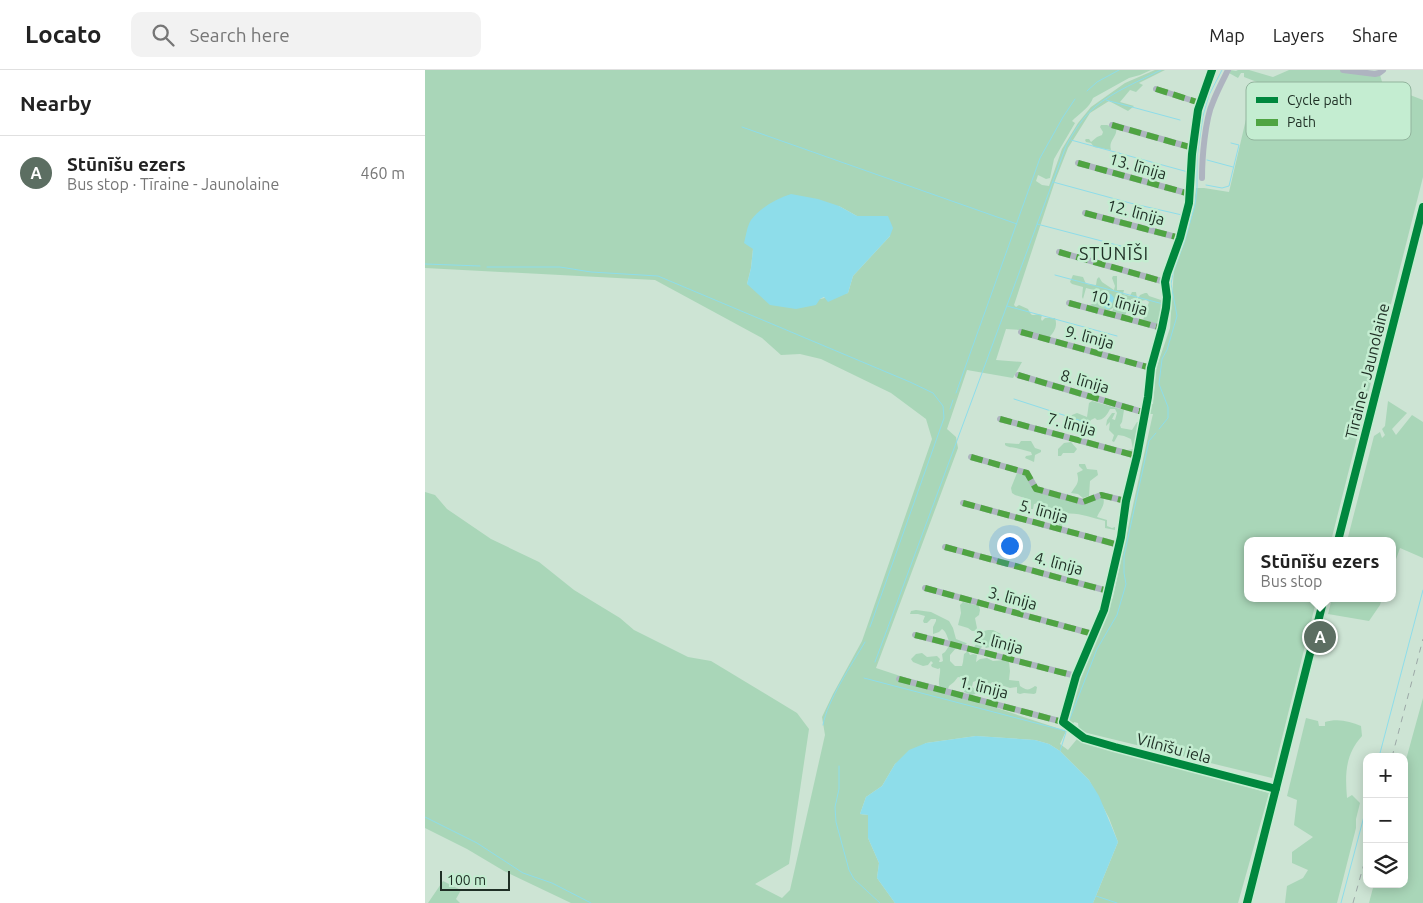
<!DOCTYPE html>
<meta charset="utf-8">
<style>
:root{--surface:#fff;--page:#f2f2f2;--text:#222;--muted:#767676;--line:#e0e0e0;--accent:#5c6e62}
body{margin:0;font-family:Ubuntu,sans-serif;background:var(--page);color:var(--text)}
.controls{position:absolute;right:15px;bottom:15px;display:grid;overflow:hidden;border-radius:10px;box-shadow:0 2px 12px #0003}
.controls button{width:45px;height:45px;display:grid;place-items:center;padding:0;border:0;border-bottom:1px solid var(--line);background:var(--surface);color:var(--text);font:25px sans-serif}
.scale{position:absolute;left:15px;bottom:12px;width:70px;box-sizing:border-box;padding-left:5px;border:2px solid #1f2f25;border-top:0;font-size:14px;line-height:18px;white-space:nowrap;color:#1f2f25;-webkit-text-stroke:4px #c4edd1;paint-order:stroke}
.you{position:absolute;left:584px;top:475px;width:18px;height:18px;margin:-12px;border:4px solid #fff;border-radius:50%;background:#1a73e8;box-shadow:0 0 0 8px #1a73e833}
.badge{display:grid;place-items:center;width:32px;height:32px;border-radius:50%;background:var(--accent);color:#fff;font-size:16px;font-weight:700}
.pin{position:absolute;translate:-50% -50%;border:2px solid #fff;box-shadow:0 1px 5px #0006}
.popup{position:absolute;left:819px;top:467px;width:152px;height:65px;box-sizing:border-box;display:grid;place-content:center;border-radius:10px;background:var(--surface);filter:drop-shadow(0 1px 4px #0005);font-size:16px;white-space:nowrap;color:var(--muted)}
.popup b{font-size:19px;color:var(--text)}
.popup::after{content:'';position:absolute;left:50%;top:100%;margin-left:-10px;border:10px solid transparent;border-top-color:var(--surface)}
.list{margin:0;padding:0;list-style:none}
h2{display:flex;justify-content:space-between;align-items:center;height:65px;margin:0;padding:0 20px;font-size:21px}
h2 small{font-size:16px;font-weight:400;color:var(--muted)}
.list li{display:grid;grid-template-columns:32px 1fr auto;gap:15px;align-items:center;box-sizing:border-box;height:75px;padding:0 20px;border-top:1px solid var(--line)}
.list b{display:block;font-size:19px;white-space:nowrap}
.list p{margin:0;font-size:16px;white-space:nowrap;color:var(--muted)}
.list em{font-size:16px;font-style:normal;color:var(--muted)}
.icon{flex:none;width:28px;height:28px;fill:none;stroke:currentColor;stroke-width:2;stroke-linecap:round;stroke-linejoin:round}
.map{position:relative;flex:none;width:998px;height:833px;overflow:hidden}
header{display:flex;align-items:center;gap:30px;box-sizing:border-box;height:70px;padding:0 25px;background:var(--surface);border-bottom:1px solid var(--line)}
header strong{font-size:24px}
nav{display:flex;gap:28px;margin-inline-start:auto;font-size:18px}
.search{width:350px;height:45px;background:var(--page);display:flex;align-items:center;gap:12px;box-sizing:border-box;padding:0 18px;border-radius:10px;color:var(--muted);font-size:19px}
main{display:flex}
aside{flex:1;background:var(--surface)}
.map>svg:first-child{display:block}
</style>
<header>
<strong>Locato</strong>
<div class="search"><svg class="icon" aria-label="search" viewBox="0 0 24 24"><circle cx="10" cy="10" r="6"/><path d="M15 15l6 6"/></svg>Search here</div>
<nav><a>Map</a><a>Layers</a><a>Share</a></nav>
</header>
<main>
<aside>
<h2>Nearby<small></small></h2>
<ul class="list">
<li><span class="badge">A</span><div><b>Stūnīšu ezers</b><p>Bus stop · Tīraine - Jaunolaine</p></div><em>460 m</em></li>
</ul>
</aside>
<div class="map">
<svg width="998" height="833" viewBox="0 0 998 833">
<rect width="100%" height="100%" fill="#cde4d4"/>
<path fill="#a9d6b8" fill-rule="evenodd" d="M0,0H726L715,5L704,8L668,28C665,37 654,44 647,51L650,53L629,89L625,108L621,109L613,105L611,111L617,115L624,116L637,79L653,53L666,37L700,13L730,0H740L714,13L718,15L711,22L705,20L695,32L709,36L703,41L684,31L665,43L643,78L630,111L589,235L591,237L594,235L603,239C608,249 607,243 617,245L616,249L617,251L620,248H630C633,256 629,263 623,268L595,260L581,259L571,290L597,292L588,308L542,300L522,359L531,367L533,378L451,598L641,661L635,674L643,680L652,669L844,723L813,833H668L693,772L684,748L664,710L635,681L624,674L610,670L551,666L501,673L470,694L457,716L441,727L435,744L443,745V768L454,793L452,808L470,833H146L79,801L42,779L0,758V422L10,425L22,439L66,469L114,492L149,520L195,548L209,560L263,587L286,591L372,643L384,659L364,794L330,814L357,828L365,820L400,665L397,647L408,624L437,571L507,369L501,349L466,323L396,289L375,284L356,285L337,268L230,210L0,198ZM414,136L432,146H449L465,166L428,206L423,223L395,229L322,214L326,198L328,179Z
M805,0L811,1L813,0H824L848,7L864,0H929L955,5L958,15L970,18L971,14L976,16L975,23L979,22L983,24L979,40L977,55L985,25L998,30V107L906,471H822V528H892L847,708L654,661L653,653L649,652L647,656L638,652L688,527L727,348L728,344H725L727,334H728L731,299L745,258L749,198L762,164L769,135L771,118H779L804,122L829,15L832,12L819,7V3H816L813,8L804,3Z
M676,55H682L691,58C693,67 683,70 686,80L669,77L666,73L661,72L660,70L661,69H664L666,72L672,67L677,65L678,62L675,57Z
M648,205L658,207L661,214L671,215L672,209L674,207L677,212L689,220L690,216L687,208L688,206H692V220H699L698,224L705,226L707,222H711L712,228L706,229L700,246L687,242L689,237C681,244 677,240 667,237L665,235L671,232L674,223L673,221L661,218L658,229L657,227L658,217L647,214L645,212Z
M720,223H722L724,226L736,230L738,231C738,240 738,247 732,254L718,250L724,232L721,230L715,231L713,229L715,225Z
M667,331L699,340L697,352L695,355L696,358L707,360L712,352H716L710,382L703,380L708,379L706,369L699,366L693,365L689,372L687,371L689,365L684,360L685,352L681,356L682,350L687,343H690L687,349L690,350L692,343L690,339H685C682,345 679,350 672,350L670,348L666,350L660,357L658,352L655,354L650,349L648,351L645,349L647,345L652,343L662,347L664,333Z
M963,331L982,343L967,359L971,365L987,345L998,352V488L975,478L968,498V471H922L949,366L955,362L957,368L960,365L957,359L960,356Z
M596,371H606L610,378L616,380V382L610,385L609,392L600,388L601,386L607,385L606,382C601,381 596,379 591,378C587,377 584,378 580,375V373L594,374Z
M646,372L652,379L649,383H638L636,386H633V379L639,373Z
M654,394H660L662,399L672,400L673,405L665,411L664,426L658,428L653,424L646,423C651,415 655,413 652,403L658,400L654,396Z
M592,403L601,406L607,415L660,433L678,427C681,435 675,440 672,447L682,450V456L687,458L690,457V460L680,458V451C667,448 653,442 639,444L637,456H634L635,442L629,444V438H626L622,441L620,434L617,439L613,433L609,434L608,439H606V430L590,425L587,423L586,418Z
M907,528H957L955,535L944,551L903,544Z
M538,532L554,536L555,540L554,545L550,548L552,558L550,561H547L543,558L533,555L536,543L535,535Z
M491,540L506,542L524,551L528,558L531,569L541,573L542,574L539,575L525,573C522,568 522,562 517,559L514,562L508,564V557L511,551V549H506L502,553H499L498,551L500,546L493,544H485L486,541Z
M563,560H568L576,564L575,567L571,568L570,575L565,577L561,578L559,576V571H558L556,579H554L549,577L555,569L553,565L558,563L559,561Z
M524,576L531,578L525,585V591L530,596H537L538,592L539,584L543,581L545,585L548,584L552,585L551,592L555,589L562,588L568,591L580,590L584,592L585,601L584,610L594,611L595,616C602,621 604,620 610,616L612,617L611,623L609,624L599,623L595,624L592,623V617L585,618L567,612L563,618L560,615L558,611L553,610L548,612L547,617L552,621V623L547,625L539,622L542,613L544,610L541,606L538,608L533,607L529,612L524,616L523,619L515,617C512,611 516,604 515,598L513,599L507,597L506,595L508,593L506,591L503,595L498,596L488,592L486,589L491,584L497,583L502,587L512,586L515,589L514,592H516L518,591L517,584L520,582Z
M998,628V833H944L949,814H979V697Z
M881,648L893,651L894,656H900V652C912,648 925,651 936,656L937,666C920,685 920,704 922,728L927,725L935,733L931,749V758L912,833H860L862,816L878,808L883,800L867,793V782L888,767L869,755L872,730L862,726Z
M18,811L36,820L31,829L35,833H3Z"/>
<path fill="#8eddea" d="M366,124L393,129L414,136L432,146H463L468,158L465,166L428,206L423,223L403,232L399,227L395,229L391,235L371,239L345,235L322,214L326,198L328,179L319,173C321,166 322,156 326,150C336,137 351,129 366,124Z
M679,223L686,224L689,228L686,237L684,239C677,238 675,232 675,226Z
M551,666L610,670L624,674L635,681L664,710L674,726L693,772L668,833H470L452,808L454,793L443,768V745L435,744L441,727L457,716L470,694L484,680L501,673Z"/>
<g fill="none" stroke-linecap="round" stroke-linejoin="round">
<path stroke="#8eddea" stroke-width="1" d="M662,21L672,12L694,0
M681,30L755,50
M317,57L592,154
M646,70L763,102
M782,90L808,97
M628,112L705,133L757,145
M781,115L797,118L804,116L814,75L806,73
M612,154L711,180
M0,194L55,196
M62,197H135L166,202L233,206L485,312L508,323L518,336L519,348L445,557
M630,205L738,234
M582,236L692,266
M531,323L615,88L638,47L650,29
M589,329L663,353
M525,339L528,330
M734,359L743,348V337L734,314L737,289L742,280L752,246L746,214L748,203L760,170L770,135L772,119V87L778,46L784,25L797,0
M450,592L641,76C649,61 658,47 671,36C688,22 716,10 736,0
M439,608L641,661
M644,651L672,579L692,545L701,514L699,503V486L724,371L731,363
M398,655C402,631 427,594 440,572
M635,681L642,659
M954,687L998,520
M414,696V719L410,737L411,752L424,800L429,809L455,833
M0,747L52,773L98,803L127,813L166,833
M671,826L692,833
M916,833L942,735"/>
<path stroke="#aeb4c0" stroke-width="6" d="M787,0L773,40L767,84L764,133L755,168L742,204L740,212L742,227L741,238L737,258L726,298L723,327L712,386L701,431L696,467L679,540L651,606L638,652L659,668L690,677L851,719
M918,0L950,4L954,3L958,0
M731,19L775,33
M687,55L768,78
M653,93L765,124
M777,108C777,89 780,49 788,32C792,21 798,10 803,0
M660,143L755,168
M634,182L740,212
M644,233L737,258
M596,262L726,298
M593,305L714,341H721
M575,349L712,386
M546,387L602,403L611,419L658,432L676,425L701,431
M538,433L694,475
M520,477L683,521
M500,518L668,564
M490,565L651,606
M474,609L638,652"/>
<path stroke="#9da4b5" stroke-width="8" d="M913,471L998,137
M822,833L899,528"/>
<path stroke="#9ca8a7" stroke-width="1" stroke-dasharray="6 6" stroke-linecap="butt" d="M967,687L998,569
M928,833L942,783"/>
<path stroke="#4fa442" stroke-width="6" stroke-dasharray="12 6" stroke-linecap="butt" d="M731,19L775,33
M687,55L768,78
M653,93L765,124
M660,143L755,168
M634,182L740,212
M644,233L737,258
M596,262L726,298
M593,305L714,341H721
M575,349L712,386
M546,387L602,403L611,419L658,432L676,425L701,431
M538,433L694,475
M520,477L683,521
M500,518L668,564
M490,565L651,606
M474,609L638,652"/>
<defs>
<path id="cycleway" d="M787,0L773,40L767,84L764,133L755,168L742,204L740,212L742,227L741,238L737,258L726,298L723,327L712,386L701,431L696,467L679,540L651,606L638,652L659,668L690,677L851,719
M913,471L998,137
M822,833L899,528"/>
</defs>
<use href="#cycleway" stroke="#c4edd1" stroke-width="11"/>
<use href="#cycleway" stroke="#00873e" stroke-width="8"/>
</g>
<g text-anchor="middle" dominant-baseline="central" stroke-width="5" stroke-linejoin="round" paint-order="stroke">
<g font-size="16" fill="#1f2f25" stroke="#c4edd1">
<text transform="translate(713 96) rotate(16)">13. līnija</text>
<text transform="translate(711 142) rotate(15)">12. līnija</text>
<text transform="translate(694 232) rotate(15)">10. līnija</text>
<text transform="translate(665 267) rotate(15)">9. līnija</text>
<text transform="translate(942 301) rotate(-76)">Tīraine - Jaunolaine</text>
<text transform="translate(660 311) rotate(16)">8. līnija</text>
<text transform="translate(647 354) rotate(15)">7. līnija</text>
<text transform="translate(619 441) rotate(15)">5. līnija</text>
<text transform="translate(634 493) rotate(15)">4. līnija</text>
<text transform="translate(588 528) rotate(15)">3. līnija</text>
<text transform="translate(574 572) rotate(15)">2. līnija</text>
<text transform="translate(559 617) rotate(14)">1. līnija</text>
<text transform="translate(749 678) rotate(15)">Vilnīšu iela</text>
</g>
<g font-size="18" letter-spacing="1" fill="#1f2f25" stroke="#c4edd1">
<text x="689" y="183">STŪNĪŠI</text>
</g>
</g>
<rect x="821" y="12" width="165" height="58" rx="8" fill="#c4edd1" stroke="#92b49d" stroke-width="1"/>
<rect x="831" y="27" width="22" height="6" fill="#00873e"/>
<rect x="831" y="49" width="22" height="7" fill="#4fa442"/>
<g font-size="14" fill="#1f2f25">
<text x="862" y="35">Cycle path</text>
<text x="862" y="57">Path</text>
</g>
</svg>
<div class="controls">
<button>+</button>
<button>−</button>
<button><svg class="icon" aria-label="layers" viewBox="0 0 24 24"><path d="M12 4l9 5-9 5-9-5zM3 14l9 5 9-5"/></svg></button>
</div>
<div class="scale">100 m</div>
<div class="you"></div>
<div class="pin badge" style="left:895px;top:567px">A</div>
<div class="popup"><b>Stūnīšu ezers</b>Bus stop</div>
</div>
</main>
